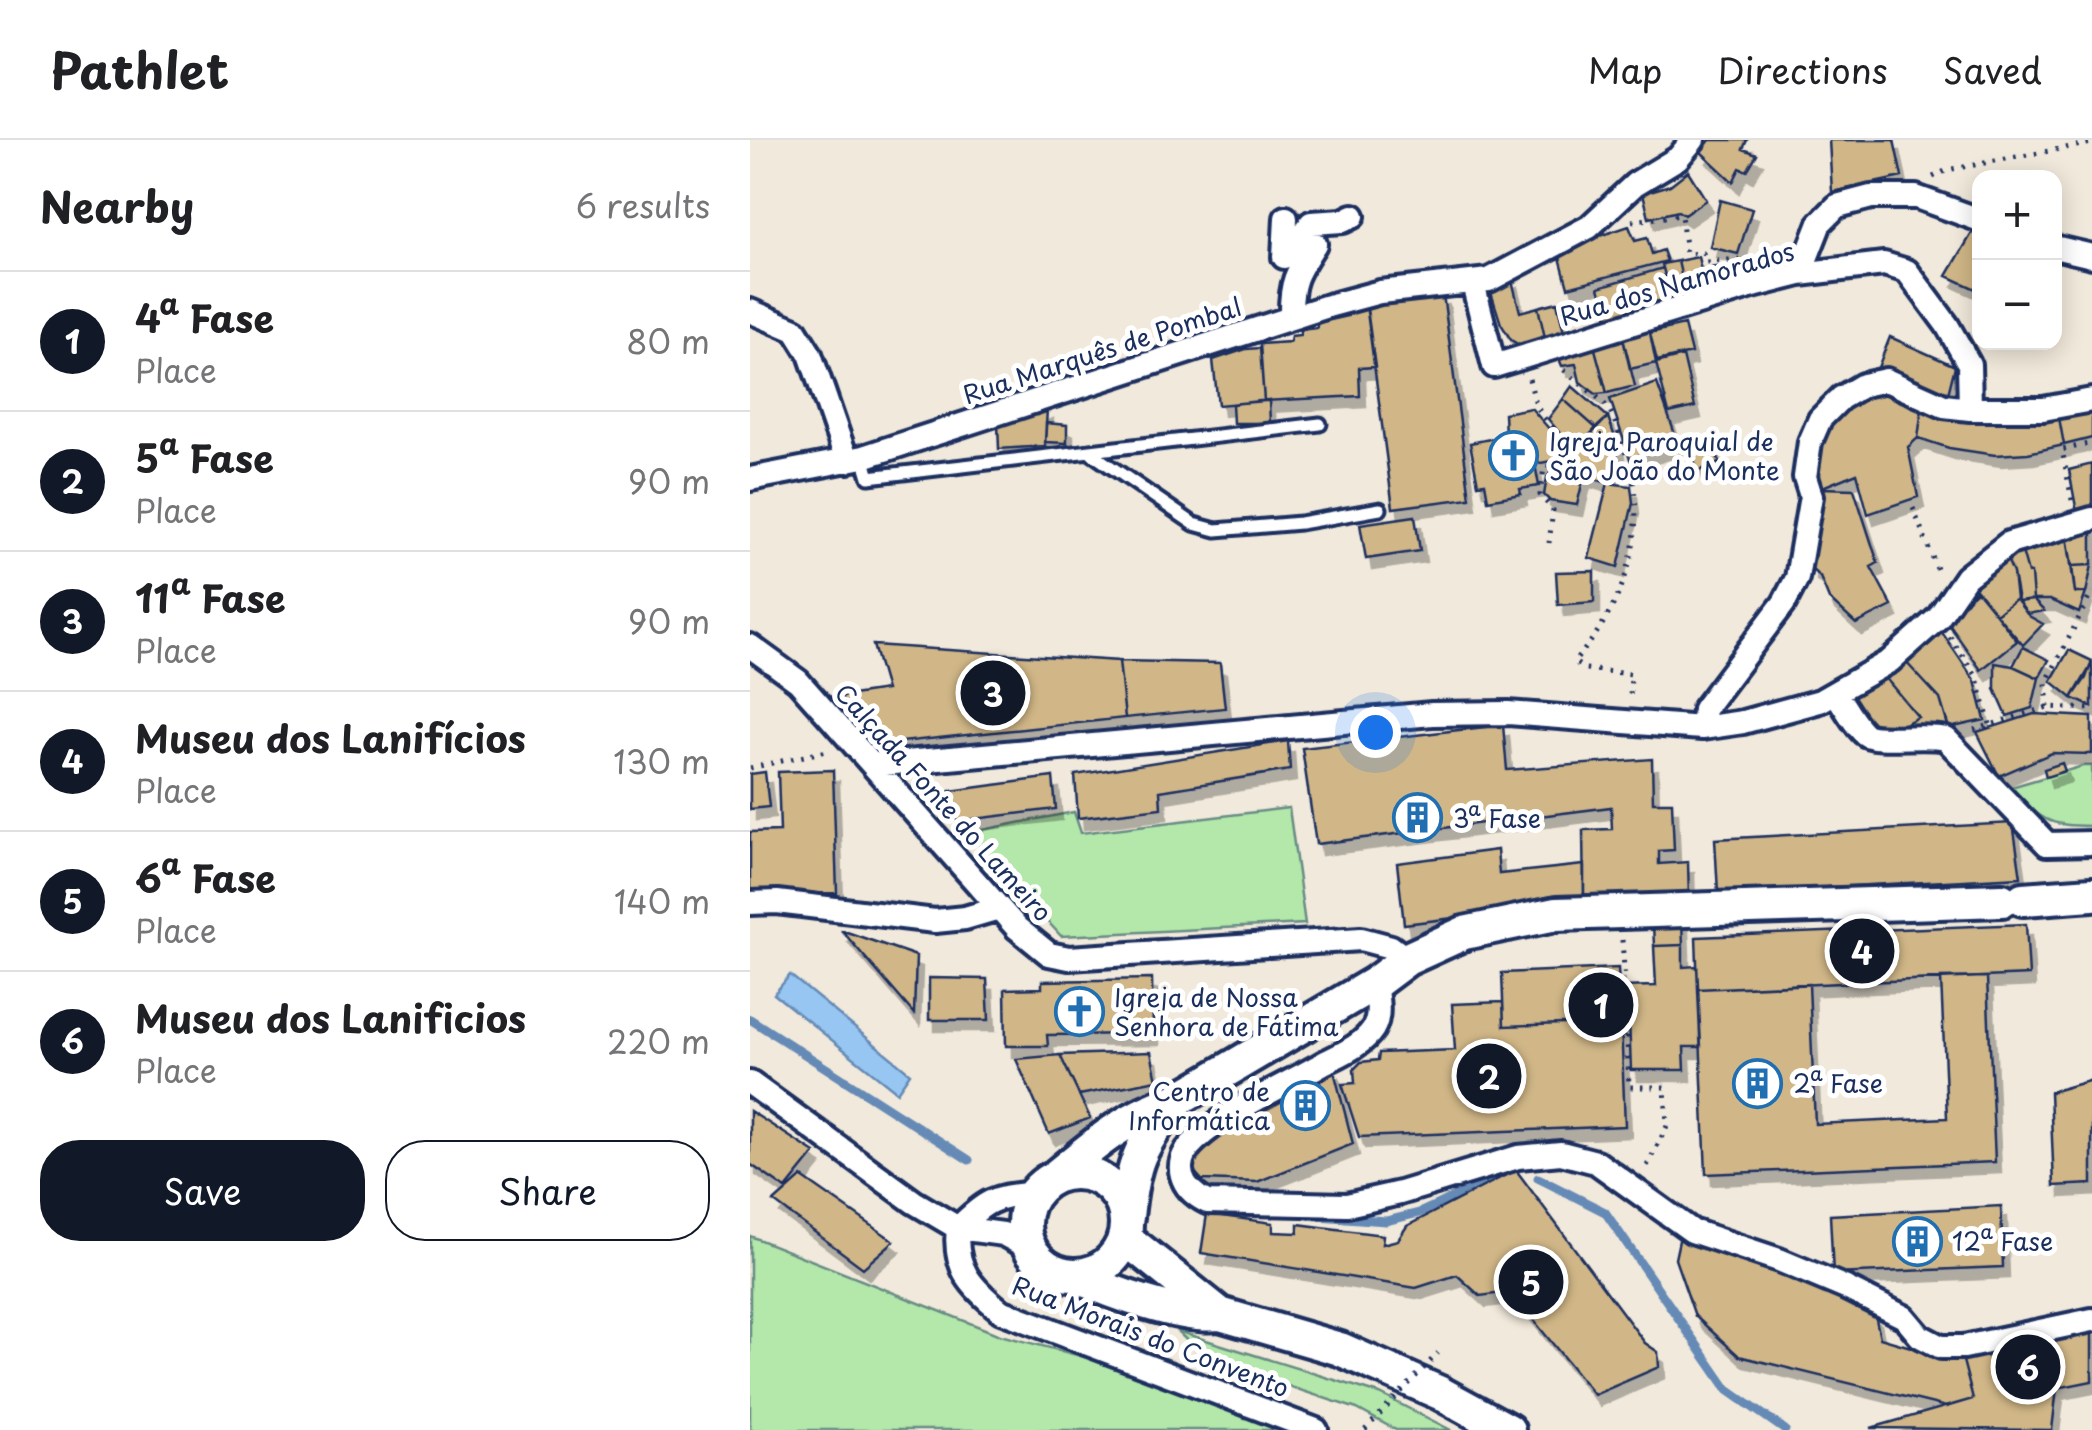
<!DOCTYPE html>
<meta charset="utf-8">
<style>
:root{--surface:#fff;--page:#f6f6f6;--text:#202124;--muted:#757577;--line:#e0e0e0;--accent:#111827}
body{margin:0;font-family:"Playpen Sans",sans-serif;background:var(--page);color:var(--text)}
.controls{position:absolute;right:30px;top:30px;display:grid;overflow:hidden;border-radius:20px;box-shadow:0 5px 25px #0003}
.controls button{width:90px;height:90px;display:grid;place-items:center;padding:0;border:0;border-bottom:2px solid var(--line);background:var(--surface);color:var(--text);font:50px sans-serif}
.you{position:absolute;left:625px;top:592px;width:35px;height:35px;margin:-25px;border:8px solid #fff;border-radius:50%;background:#1a73e8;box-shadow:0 0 0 15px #1a73e833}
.badge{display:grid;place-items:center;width:65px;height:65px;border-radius:50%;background:var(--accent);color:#fff;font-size:32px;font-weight:700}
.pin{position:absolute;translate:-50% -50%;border:5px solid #fff;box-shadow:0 2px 10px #0006}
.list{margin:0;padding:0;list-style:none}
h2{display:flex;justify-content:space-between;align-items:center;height:130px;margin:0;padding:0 40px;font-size:42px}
h2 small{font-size:32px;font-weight:400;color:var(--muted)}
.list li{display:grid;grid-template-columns:65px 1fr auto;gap:30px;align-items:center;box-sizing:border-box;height:140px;padding:0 40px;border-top:2px solid var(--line)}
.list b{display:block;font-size:38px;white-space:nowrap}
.list p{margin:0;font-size:32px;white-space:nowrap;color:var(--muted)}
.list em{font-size:32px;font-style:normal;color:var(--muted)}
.actions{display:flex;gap:20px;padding:30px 40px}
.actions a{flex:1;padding:22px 0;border:2px solid var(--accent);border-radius:40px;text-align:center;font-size:35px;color:var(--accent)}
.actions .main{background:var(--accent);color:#fff}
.map{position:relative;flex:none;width:1342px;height:1290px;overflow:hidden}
header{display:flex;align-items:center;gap:60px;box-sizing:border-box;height:140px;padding:0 50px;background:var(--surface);border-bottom:2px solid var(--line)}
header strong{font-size:48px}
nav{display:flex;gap:55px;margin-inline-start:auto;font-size:35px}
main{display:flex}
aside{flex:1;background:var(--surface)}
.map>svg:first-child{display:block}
</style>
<header>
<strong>Pathlet</strong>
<nav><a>Map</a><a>Directions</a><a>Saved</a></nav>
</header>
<main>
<aside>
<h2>Nearby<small>6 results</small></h2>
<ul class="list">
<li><span class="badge">1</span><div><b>4ª Fase</b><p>Place</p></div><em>80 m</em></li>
<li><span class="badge">2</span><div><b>5ª Fase</b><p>Place</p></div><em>90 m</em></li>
<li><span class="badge">3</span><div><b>11ª Fase</b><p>Place</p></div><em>90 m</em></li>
<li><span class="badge">4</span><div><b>Museu dos Lanifícios</b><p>Place</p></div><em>130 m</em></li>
<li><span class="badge">5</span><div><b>6ª Fase</b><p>Place</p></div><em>140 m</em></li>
<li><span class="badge">6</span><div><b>Museu dos Lanificios</b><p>Place</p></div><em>220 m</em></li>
</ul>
<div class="actions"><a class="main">Save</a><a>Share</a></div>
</aside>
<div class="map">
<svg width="1342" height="1290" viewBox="0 0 1342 1290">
<defs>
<filter id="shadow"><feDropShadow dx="6" dy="11" stdDeviation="0" flood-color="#0004"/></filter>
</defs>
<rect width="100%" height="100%" fill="#f1e9db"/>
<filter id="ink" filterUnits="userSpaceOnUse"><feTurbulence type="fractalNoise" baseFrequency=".01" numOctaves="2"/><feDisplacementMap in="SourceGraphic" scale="20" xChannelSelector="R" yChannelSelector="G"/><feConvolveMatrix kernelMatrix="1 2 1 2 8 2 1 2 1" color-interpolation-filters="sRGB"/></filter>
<g filter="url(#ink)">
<path fill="#b3e8aa" stroke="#678c84" stroke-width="2.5" d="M1333,626H1342V686C1297,686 1290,680 1261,647Z
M539,668L555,784L311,796L217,693L324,672L331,693Z
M0,1096L250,1195L388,1231L545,1290H0Z
M427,1191L630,1254L701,1290H646L607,1269L456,1219Z"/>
<path fill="#96c6f1" stroke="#658ab6" stroke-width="2.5" d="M40,835L160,933L147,952L24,854Z"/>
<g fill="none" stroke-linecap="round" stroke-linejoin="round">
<path stroke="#658ab6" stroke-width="9" d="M0,879L219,1020
M788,1038L855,1072L978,1250L1035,1290
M555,1075L636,1081L669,1073L764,1029"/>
</g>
<path fill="#d1b787" stroke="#1b2f5e" stroke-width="2.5" filter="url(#shadow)" d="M960,0H997L993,9L1007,14L997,31L990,28L983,42L951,12Z
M1079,0H1144L1152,37L1082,52Z
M938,31L956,60L934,75L928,71L899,78L893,53L920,45Z
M970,60L1002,69L988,114L960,107Z
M879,86L885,101L897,98L902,114L913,110L917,121L818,147L808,110Z
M1225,88L1230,90V151L1197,136Z
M948,117L955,147L935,152L928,121Z
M928,121L935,152L920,156L912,124Z
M980,125L983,149L963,152L959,128Z
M913,128L923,166L860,184L849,147Z
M761,136L770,172L788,167L796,202L771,206L761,200L751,184L740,149Z
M693,154L720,358L643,368L616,164Z
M807,162L815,197L796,202L788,167Z
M617,169L625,227L609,228L610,256L514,261L510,204L540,202L541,196L550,195V190L567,188V183L598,176L597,172Z
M898,183L906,223L880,229L871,190Z
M934,185L941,213L907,221L900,193Z
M871,190L885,246L857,253L842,198Z
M1140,197L1205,226L1196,262L1127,230Z
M842,198L857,253L846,254L830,242L826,224L812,226L805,209Z
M510,208L514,261L468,265L463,220L496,209Z
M933,216L945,267L919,273L906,223Z
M907,243L928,303L880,319L860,259Z
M822,246L858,277L846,288L813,259Z
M1134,248L1173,261L1168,298L1158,307L1168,357L1118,374L1107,333L1070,348L1061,325L1079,282L1095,268Z
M813,259L846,288L825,311L798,279Z
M519,260L520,283H483L482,264Z
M1173,261L1308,272L1314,305L1278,313L1245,315L1199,308L1168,298Z
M1342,266V298L1314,305L1308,272Z
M297,268L295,306L249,309L248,284Z
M781,268L801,291L807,320L785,324L789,346L770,349L771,354L738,360L735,343L728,344L720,303L755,296L754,273Z
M858,277L869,309L858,343L828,334L829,327L821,324L825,311Z
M296,283L317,285V303L295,302Z
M962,303L970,323L948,331L940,310Z
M821,324L829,327L828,334L834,336L827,365L800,361L794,355L797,337L807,325Z
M1342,324V375L1328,378L1319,330Z
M858,343L881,346L883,363L868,427L839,418Z
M1070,348L1104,349L1128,423L1121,427L1142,466L1106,484L1079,459L1070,437L1061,429Z
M665,376L670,411L616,419L610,384Z
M1342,384V425L1322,426L1316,389Z
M1316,389L1325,453H1336L1329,473L1300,460H1283L1281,433H1278L1270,404Z
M1270,404L1278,433H1281L1283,460L1268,462L1263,433L1254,412Z
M1254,412L1263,433L1266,459L1246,474L1220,442Z
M1342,425L1336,453H1325L1322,426Z
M844,431V462L808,465L806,432Z
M1227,450L1267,501L1231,530L1196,480Z
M1266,459L1279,476L1293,484L1273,505L1246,474Z
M1283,460L1294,471L1277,474L1268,462Z
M1191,491L1225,541L1235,580L1199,588L1190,559L1154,520Z
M123,505L369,521L375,578L133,604L89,557L136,550Z
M1273,507L1299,520L1289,538L1263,526Z
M1319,510L1342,521L1336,538L1322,558L1301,541Z
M1154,520L1190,559L1198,586L1160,590L1159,582L1168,577L1133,535Z
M369,521L470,523L475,568L375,578Z
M1245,523L1263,526L1289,538L1282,568L1257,576L1245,549Z
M1342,524V567L1322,558Z
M1133,535L1168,577L1134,594L1121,592L1099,556Z
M1284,574L1342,577V614L1302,613L1249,636L1227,592Z
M753,585L757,630L902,619L903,662H922L924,710L909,711V724L938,722L939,758L834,762L833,690L862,689L861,667L566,704L552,608Z
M538,601L540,630L410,651L411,668L328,678L325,635Z
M1312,623L1315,631L1296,637L1294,629Z
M83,630L87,753L0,755V692L30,691L28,632Z
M15,632L19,667L0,669V634Z
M303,637L306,669L208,681L186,653Z
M1263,683L1271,737L968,753L965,699Z
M747,710L749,734L834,725V762L654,784L647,723Z
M931,758L933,805L904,806L902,760Z
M1276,784L1279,835L948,849L946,797Z
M91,790L166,816L164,874L94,793Z
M933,805V827L947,826L951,907H934L935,930H881L879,880H883L882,869H870L871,882L754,886L752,833L868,828L869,847L906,846L904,806Z
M1237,837L1245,1022L956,1034L948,849L1059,844L1065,984L1197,978L1191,838Z
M179,838L237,839L239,880H179Z
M402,839L403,894L297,895L298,906H256L255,849L292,848V841Z
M753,862L754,886L871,882L875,986L609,997L592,944L605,943L604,929L611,922L628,920L629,913L705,910L702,864Z
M401,912L407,940L329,955L310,915Z
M310,915L340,978L299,994L266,919Z
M583,927L603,1004L507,1042L452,1040L442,1029V1010Z
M1342,940V1044L1304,1046L1300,952Z
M0,971L65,1013L36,1049L0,1024Z
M766,1030L895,1203L908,1212L909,1227L844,1255L761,1152L730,1156L707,1135L666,1148L451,1113L457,1074L523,1083V1092L548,1093V1084L633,1095L632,1104L648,1100L657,1086Z
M52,1037L144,1101L113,1128L24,1062Z
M1251,1066L1253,1127L1083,1134L1080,1075Z
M931,1091L1057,1138L1125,1174L1130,1198L1195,1217L1211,1213L1223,1259L1196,1267L989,1216L945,1176L925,1119Z
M1342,1185V1241L1307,1248L1302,1290L1121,1288L1223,1259L1211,1213Z"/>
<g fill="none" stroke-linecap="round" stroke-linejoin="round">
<defs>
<path id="lane" d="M341,313L444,384L466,390L550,383L630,369
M113,317L119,337L570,284"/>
<path id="street" d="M536,78L534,117L541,114L561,83L593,81L603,76
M1304,107L1342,116
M1050,134L1070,83L1087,66L1121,57H1166L1230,80
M723,143L744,226L1003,146L1050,134L1134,124L1157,131L1197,185L1219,224L1220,269
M0,171L45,190L60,214L97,321
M541,178C540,143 546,133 565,104
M0,339L113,317L578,166L630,152L739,140L839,87L885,44L928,18L943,0
M0,506L48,541L267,788L299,814L319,818L611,799L641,807L657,819
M1086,554C1095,566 1104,585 1115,594C1124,602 1177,594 1196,599L1297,704L1342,703
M952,588L954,569L1034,463L1047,438L1061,356L1055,337L1060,302L1070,279L1091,258L1113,245L1136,240L1194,266L1220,269H1293L1342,260
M123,625L682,574L758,573L952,588L993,582L1070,561L1140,521L1188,478L1216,437L1259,403L1342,379
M0,763L27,762L185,781L215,778L249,768
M625,843C627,858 631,876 623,889C612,906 589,915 572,924C532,947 478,970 445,1001C420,1024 431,1049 457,1062L597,1065L650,1053L768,1017L811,1013L846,1022L942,1091L1029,1120L1096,1148L1154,1177L1170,1196L1191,1207H1214L1342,1180
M0,943L164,1062L208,1088L253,1094L279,1108
M282,1054C245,1055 234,1062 208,1088C203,1128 222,1148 251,1171L566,1290"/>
<path id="secondary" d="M1273,759L1342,754
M274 1084a51 51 0 1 1 102 0a51 51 0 1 1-102 0Z
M305,1037C342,1006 378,975 425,961L625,843L657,819L714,793L806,774L1252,760
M377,1077C383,1019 389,1010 423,963
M375,1098L470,1174L590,1209L690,1253L758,1290
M325,1136C361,1152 432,1179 470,1174"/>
</defs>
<use href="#lane" stroke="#1b2f5e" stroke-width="19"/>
<use href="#street" stroke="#1b2f5e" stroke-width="30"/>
<use href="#secondary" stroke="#1b2f5e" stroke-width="40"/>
<path stroke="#1b2f5e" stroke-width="5" stroke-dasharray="2.5 8" stroke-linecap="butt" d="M1183,37L1197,30L1342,3
M882,81L931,75L936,114L953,113L956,122L1001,118V120
M814,230C827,243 850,256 860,271C866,282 869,296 874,308C902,386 878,461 824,522L835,529L881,534L880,559
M779,239C782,249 784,261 789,270C799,287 816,300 813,321L794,328L790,355L803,370L799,403
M1322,360L1312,310L1342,303
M1163,368L1189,434
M1200,497L1226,535L1240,584
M1298,567L1296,543L1342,452
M1224,590L1298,567L1342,569
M0,628L77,611
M872,800L875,842
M876,875L879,947H915L917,986L895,1030"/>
<use href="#lane" stroke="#fff" stroke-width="11"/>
<use href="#street" stroke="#fff" stroke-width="22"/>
<use href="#secondary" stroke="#fff" stroke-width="32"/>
<path stroke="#1b2f5e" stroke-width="5" stroke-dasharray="2.5 8" stroke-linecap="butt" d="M615,1290L688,1213"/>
</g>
</g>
<defs>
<symbol id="church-ring" viewBox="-11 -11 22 22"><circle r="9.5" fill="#fff" stroke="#1f6fb2" stroke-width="1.5"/><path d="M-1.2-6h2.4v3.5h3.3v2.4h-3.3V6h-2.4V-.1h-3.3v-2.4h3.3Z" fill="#1f6fb2"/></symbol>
<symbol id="building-ring" viewBox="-11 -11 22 22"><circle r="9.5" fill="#fff" stroke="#1f6fb2" stroke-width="1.5"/><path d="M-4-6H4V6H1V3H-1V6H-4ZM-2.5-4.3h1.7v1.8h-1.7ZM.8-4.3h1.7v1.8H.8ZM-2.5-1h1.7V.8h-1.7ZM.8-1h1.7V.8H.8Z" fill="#1f6fb2"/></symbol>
</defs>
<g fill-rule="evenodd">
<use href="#church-ring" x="736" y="288" width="55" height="55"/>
<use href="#building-ring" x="640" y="650" width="55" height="55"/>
<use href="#church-ring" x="302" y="844" width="55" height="55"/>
<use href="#building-ring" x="980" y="916" width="55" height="55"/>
<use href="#building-ring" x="528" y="938" width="55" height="55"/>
<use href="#building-ring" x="1140" y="1074" width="55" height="55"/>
</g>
<g text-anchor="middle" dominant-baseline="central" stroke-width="10" stroke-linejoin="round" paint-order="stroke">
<g font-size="25" fill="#1b2f5e" stroke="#fff">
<text transform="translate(927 143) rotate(-16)">Rua dos Namorados</text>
<text transform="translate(352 210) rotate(-18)">Rua Marquês de Pombal</text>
<text transform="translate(194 662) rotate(48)">Calçada Fonte do Lameiro</text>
<text transform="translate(401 1196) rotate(21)">Rua Morais do Convento</text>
</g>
<g font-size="25" fill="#1b2f5e" stroke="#fff" text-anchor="start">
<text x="799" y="301">Igreja Paroquial de<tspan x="799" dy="29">São João do Monte</tspan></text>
<text x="703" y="678">3ª Fase</text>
<text x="364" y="857">Igreja de Nossa<tspan x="364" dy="29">Senhora de Fátima</tspan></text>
<text x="1043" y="943">2ª Fase</text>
<text x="520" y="951" text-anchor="end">Centro de<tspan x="520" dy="29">Informática</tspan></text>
<text x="1202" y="1101">12ª Fase</text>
</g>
</g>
</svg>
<div class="controls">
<button>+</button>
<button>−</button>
</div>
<div class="you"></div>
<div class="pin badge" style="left:851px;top:865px">1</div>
<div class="pin badge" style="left:739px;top:936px">2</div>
<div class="pin badge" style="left:243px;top:553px">3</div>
<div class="pin badge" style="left:1112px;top:811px">4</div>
<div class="pin badge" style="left:781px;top:1142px">5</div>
<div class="pin badge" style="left:1278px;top:1227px">6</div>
</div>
</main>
